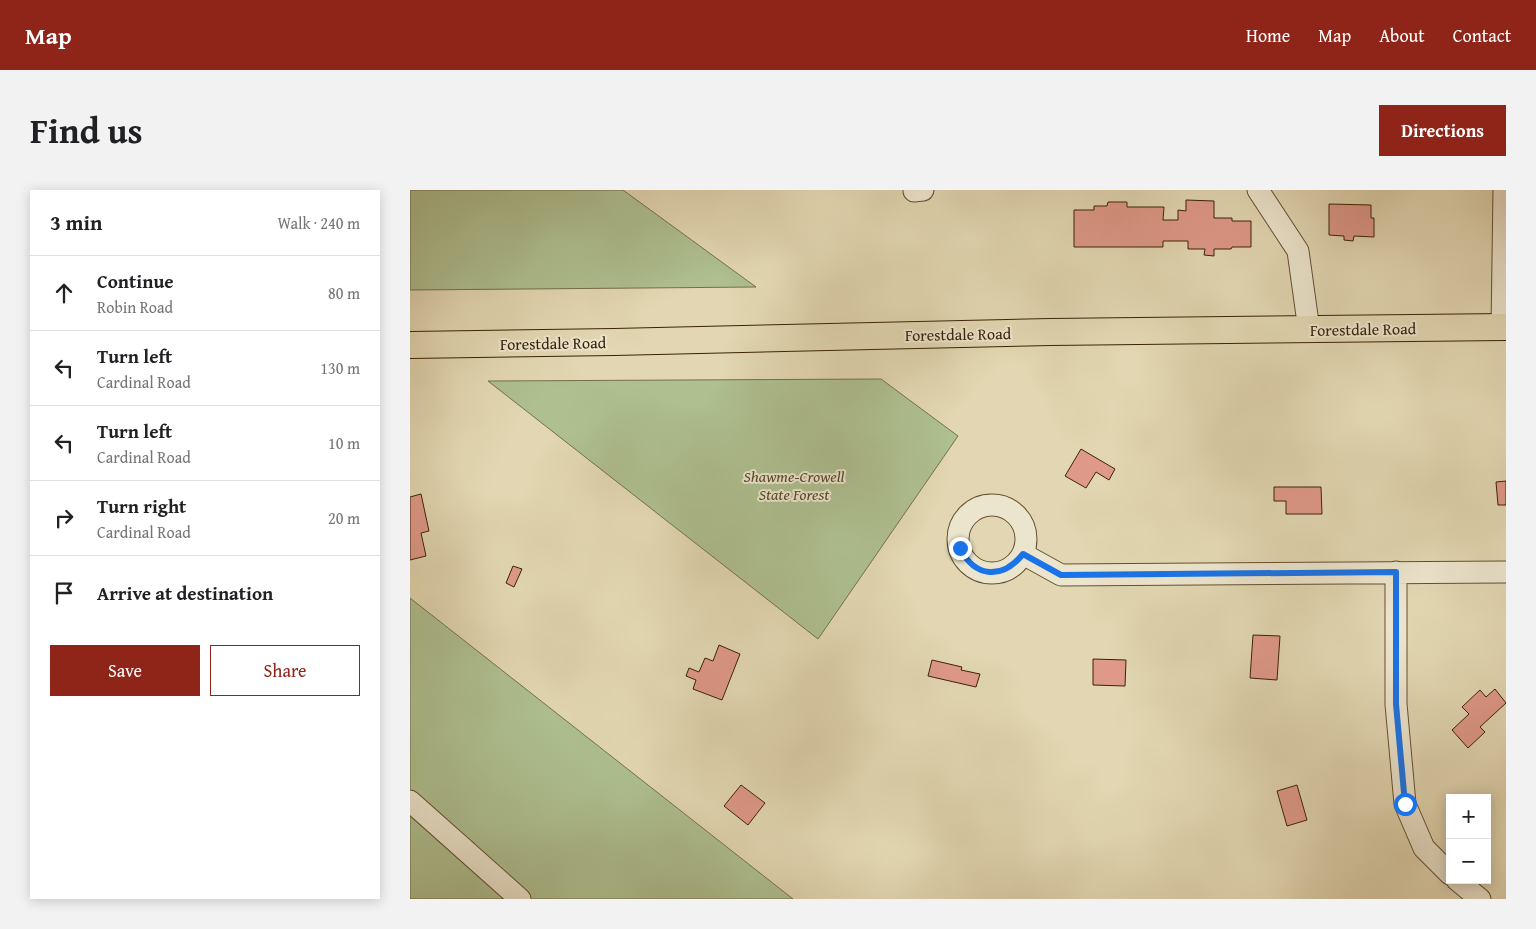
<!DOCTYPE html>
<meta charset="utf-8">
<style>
:root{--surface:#fff;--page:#f2f2f2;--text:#202124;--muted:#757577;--line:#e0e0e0;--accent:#8f2418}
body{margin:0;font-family:"Gentium Book Plus",serif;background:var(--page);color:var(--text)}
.controls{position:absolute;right:15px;bottom:15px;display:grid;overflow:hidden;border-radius:0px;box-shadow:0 2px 12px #0003}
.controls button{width:45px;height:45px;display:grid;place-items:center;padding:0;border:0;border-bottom:1px solid var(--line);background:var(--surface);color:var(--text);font:25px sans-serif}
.stop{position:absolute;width:15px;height:15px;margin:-11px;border:4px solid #1a73e8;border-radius:50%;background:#fff}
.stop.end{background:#1a73e8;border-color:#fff;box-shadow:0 1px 5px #0008}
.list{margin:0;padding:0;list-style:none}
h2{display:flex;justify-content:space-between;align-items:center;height:65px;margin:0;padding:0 20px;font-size:21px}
h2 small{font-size:16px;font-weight:400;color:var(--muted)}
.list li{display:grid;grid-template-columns:32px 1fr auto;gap:15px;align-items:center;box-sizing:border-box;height:75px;padding:0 20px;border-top:1px solid var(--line)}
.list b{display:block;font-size:19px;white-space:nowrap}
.list p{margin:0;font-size:16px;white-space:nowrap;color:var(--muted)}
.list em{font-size:16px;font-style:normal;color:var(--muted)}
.actions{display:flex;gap:10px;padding:15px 20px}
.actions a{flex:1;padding:11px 0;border:1px solid var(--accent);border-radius:0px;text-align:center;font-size:18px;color:var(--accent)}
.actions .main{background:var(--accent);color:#fff}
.icon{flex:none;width:28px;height:28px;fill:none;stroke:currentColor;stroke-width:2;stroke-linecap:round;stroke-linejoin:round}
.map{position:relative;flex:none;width:1096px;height:709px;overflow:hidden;border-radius:0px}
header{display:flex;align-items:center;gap:30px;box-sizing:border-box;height:70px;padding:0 25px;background:var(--accent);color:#fff}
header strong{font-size:24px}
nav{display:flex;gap:28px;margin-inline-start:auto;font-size:18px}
.intro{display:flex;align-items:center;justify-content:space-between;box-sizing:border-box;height:120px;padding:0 30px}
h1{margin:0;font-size:35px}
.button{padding:12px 22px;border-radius:0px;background:var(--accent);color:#fff;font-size:18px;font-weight:700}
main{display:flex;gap:30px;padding:0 30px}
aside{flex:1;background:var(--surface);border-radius:0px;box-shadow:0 2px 12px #0003}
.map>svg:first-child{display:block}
</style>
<header>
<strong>Map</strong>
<nav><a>Home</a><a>Map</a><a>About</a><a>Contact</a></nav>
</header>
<div class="intro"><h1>Find us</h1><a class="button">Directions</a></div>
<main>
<aside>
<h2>3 min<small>Walk · 240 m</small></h2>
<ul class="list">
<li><svg class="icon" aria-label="ahead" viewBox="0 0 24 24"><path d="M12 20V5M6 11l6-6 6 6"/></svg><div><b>Continue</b><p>Robin Road</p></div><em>80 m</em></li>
<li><svg class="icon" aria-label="left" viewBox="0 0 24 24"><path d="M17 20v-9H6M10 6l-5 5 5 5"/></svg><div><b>Turn left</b><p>Cardinal Road</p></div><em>130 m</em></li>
<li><svg class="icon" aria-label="left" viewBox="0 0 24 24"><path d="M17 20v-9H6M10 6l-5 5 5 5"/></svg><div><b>Turn left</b><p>Cardinal Road</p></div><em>10 m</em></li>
<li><svg class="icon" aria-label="right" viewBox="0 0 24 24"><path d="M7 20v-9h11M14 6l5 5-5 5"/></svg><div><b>Turn right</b><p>Cardinal Road</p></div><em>20 m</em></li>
<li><svg class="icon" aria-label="arrive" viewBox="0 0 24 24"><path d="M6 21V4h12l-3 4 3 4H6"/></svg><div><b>Arrive at destination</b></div></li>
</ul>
<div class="actions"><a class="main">Save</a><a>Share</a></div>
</aside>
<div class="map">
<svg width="1096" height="709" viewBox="0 0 1096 709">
<rect width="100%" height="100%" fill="#e2d7b2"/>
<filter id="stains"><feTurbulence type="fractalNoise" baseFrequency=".004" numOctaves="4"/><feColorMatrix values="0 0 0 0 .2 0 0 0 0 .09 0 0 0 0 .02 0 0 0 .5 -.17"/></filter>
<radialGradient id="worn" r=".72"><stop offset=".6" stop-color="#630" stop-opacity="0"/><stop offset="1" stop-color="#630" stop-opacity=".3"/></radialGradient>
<path fill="#aebf90" stroke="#74704c" d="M0,0H213L346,97L0,100Z
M471,189L548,246L408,449L78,191Z
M0,408L383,709H0Z"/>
<path fill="#df9989" stroke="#3a2208" d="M776,10L804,11V28H822V31H841V57H822L821,59H804V66L794,65L795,59H778V51H753V57H664V20H684V16H697L698,12H717V17H754L753,30H768V20L776,21Z
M919,14L961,15V28H964V47L944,46L943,51L934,50V46L919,45Z
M671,259L705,279L699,290L686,282L676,298L655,286Z
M1096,291V315H1088L1086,292Z
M864,297H911L912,324H876V311H864Z
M11,304L19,341L11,343L16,366L0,370V307Z
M103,376L112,379L104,397L96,393Z
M843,445L870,446L867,490L840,488Z
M309,455L330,464L312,510L283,499L286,490L276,486L279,478L289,482L295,468L303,471Z
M683,469L716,470L715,496L683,495Z
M522,470L552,477L551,480L570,484L566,497L518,486Z
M1085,499L1096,513L1070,537L1075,542L1058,558L1042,540L1059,524L1052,517L1070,500L1076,507Z
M331,595L355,613L338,635L314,616Z
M887,595L897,630L877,636L867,601Z"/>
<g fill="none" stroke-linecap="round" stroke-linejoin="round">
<defs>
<path id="minor" d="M848,0L888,61L899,140
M504,1L513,0
M1092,138L1094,0
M548 349a34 34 0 1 1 68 0a34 34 0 1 1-68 0Z
M613,364L651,385L1096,382
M986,382V514L995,614L1014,658L1040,684
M0,611L110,709
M1047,690L1070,709"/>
<path id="major" d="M0,155L204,152L640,142L1096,137"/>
</defs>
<use href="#minor" stroke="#644f32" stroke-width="23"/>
<use href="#major" stroke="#3a2208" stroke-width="28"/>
<use href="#minor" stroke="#ece5cd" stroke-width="21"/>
<use href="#major" stroke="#e2d7b2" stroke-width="26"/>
</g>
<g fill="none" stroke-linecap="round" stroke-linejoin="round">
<path stroke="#1a73e8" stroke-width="6" d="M550,358C565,388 592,390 613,364L651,385L986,382V514L995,614"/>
</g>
<g text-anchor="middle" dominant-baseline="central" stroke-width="4" stroke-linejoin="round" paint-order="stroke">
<g font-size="16" fill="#3a2208" stroke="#ece5cd">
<text transform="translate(953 139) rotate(-1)">Forestdale Road</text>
<text transform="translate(548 144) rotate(-1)">Forestdale Road</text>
<text transform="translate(143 153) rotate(-1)">Forestdale Road</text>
</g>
<g font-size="16" font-style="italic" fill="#57492a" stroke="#ece5cd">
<text x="384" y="286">Shawme-Crowell<tspan x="384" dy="18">State Forest</tspan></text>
</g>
</g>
<rect width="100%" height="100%" filter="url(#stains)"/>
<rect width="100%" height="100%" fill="url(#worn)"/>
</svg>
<div class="controls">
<button>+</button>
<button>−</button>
</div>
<div class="stop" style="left:995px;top:614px"></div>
<div class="stop end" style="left:550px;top:358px"></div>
</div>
</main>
